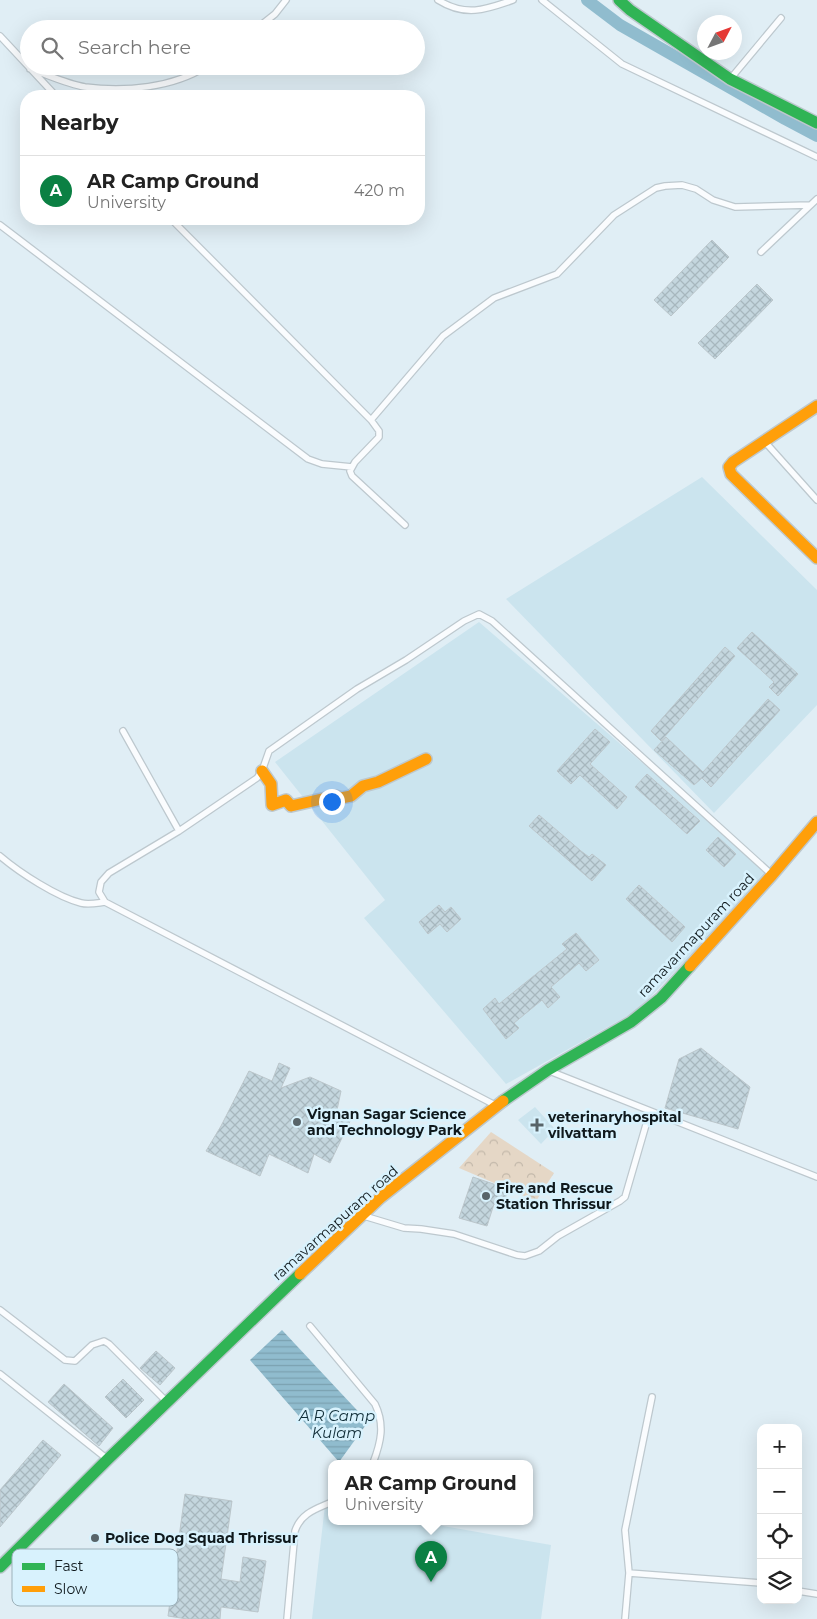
<!DOCTYPE html>
<meta charset="utf-8">
<style>
:root{--surface:#fff;--page:#f2f2f2;--text:#222;--muted:#767676;--line:#e0e0e0;--accent:#0b8043}
body{margin:0;font-family:Montserrat,sans-serif;background:var(--page);color:var(--text)}
.controls{position:absolute;right:15px;bottom:15px;display:grid;overflow:hidden;border-radius:10px;box-shadow:0 5px 20px #0002}
.controls button{width:45px;height:45px;display:grid;place-items:center;padding:0;border:0;border-bottom:1px solid var(--line);background:var(--surface);color:var(--text);font:25px sans-serif}
.compass{position:absolute;left:697px;top:15px;width:45px;height:45px;border-radius:50%;background:var(--surface);box-shadow:0 5px 20px #0002;rotate:49deg}
.you{position:absolute;left:331px;top:801px;width:18px;height:18px;margin:-12px;border:4px solid #fff;border-radius:50%;background:#1a73e8;box-shadow:0 0 0 8px #1a73e833}
.badge{display:grid;place-items:center;width:32px;height:32px;border-radius:50%;background:var(--accent);color:#fff;font-size:16px;font-weight:700}
.pin{position:absolute;translate:-50% -41px;filter:drop-shadow(0 1px 2px #0008)}
.pin::after{content:'';position:absolute;top:26px;width:18px;height:15px;background:inherit;clip-path:polygon(0 0,100% 0,50% 100%)}
.popup{position:absolute;left:328px;top:1460px;width:205px;height:65px;box-sizing:border-box;display:grid;place-content:center;border-radius:10px;background:var(--surface);filter:drop-shadow(0 1px 4px #0005);font-size:16px;white-space:nowrap;color:var(--muted)}
.popup b{font-size:19px;color:var(--text)}
.popup::after{content:'';position:absolute;left:50%;top:100%;margin-left:-10px;border:10px solid transparent;border-top-color:var(--surface)}
.list{margin:0;padding:0;list-style:none}
h2{display:flex;justify-content:space-between;align-items:center;height:65px;margin:0;padding:0 20px;font-size:21px}
h2 small{font-size:16px;font-weight:400;color:var(--muted)}
.list li{display:grid;grid-template-columns:32px 1fr auto;gap:15px;align-items:center;box-sizing:border-box;height:70px;padding:0 20px;border-top:1px solid var(--line)}
.list b{display:block;font-size:19px;white-space:nowrap}
.list p{margin:0;font-size:16px;white-space:nowrap;color:var(--muted)}
.list em{font-size:16px;font-style:normal;color:var(--muted)}
.icon{flex:none;width:28px;height:28px;fill:none;stroke:currentColor;stroke-width:2;stroke-linecap:round;stroke-linejoin:round}
.map{position:relative;flex:none;width:817px;height:1619px;overflow:hidden}
.search{position:absolute;background:var(--surface);box-shadow:0 5px 20px #0002;left:20px;top:20px;width:405px;height:55px;display:flex;align-items:center;gap:12px;box-sizing:border-box;padding:0 18px;border-radius:28px;color:var(--muted);font-size:19px}
.panel{position:absolute;background:var(--surface);box-shadow:0 5px 20px #0002;left:20px;top:90px;width:405px;height:135px;border-radius:20px}
.map>svg:first-child{display:block}
</style>
<div class="map">
<svg width="817" height="1619" viewBox="0 0 817 1619">
<defs>
<pattern id="park-crowns" width="20" height="18" patternUnits="userSpaceOnUse" patternTransform="scale(1.25)"><rect width="20" height="18" fill="#e5d7c6"/><path d="M2 6a3 3 0 1 1 6 0M12 15a3 3 0 1 1 6 0" fill="none" stroke="#c3b8aa"/></pattern>
<pattern id="water-rules" width="6" height="5" patternUnits="userSpaceOnUse" patternTransform="scale(1.25)"><rect width="6" height="5" fill="#90bcce"/><path d="M0 2.5h6" fill="none" stroke="#7ba1b0"/></pattern>
<pattern id="building-cross-hatch" width="8" height="8" patternUnits="userSpaceOnUse" patternTransform="scale(1.25)"><rect width="8" height="8" fill="#c4d6de"/><path d="M0 0l8 8M0 8l8-8" fill="none" stroke="#a7b7be"/></pattern>
</defs>
<rect width="100%" height="100%" fill="#e0eef5"/>
<path fill="#cbe4ee" d="M702,477L817,590V705L714,813L506,599Z
M479,622L770,873L638,1010L506,1084L364,918L385,900L275,762Z
M535,1107L555,1129L541,1144L518,1120Z
M325,1505L332,1506V1521H415L551,1545L541,1619H312Z"/>
<path fill="url(#park-crowns)" d="M491,1132L554,1173L536,1201L459,1168Z"/>
<path fill="url(#water-rules)" d="M282,1330L368,1422L339,1462L250,1360Z"/>
<g fill="none" stroke-linecap="round" stroke-linejoin="round">
<path stroke="#90bcce" stroke-width="12" d="M587,0L620,25L785,119L817,136"/>
</g>
<path fill="url(#building-cross-hatch)" stroke="#bbc6cb" d="M712,240L729,257L671,316L654,300Z
M757,284L773,300L715,359L698,343Z
M752,632L798,674L778,696L769,687L774,682L737,648Z
M725,647L735,656L661,741L651,731Z
M768,699L780,710L711,787L702,778L694,785L654,750L666,737L703,772Z
M595,729L610,742L590,764L627,797L617,809L580,775L571,784L557,771Z
M647,774L700,821L687,834L635,787Z
M539,815L581,851L589,857L592,854L606,865L592,881L529,826Z
M718,837L736,854L724,867L706,850Z
M639,885L685,927L672,942L626,899Z
M439,905L445,912L451,907L461,919L447,932L440,924L428,934L419,922Z
M576,933L599,960L586,971L579,963L551,987L560,997L548,1008L542,1000L514,1023L519,1028L506,1039L483,1009L495,998L499,1004L567,949L562,944Z
M701,1048L750,1087L738,1129L665,1108L679,1059Z
M279,1063L290,1068L281,1088L310,1077L341,1091L337,1110L351,1119L330,1163L314,1154L308,1173L269,1154L260,1176L206,1151L221,1126L249,1071L272,1081Z
M473,1177L508,1189L503,1207L494,1204L487,1226L459,1218Z
M156,1351L175,1368L160,1385L140,1368Z
M123,1379L144,1400L126,1418L105,1397Z
M64,1384L113,1428L99,1446L48,1402Z
M43,1440L61,1455L0,1527V1490Z
M185,1494L232,1501L221,1579L240,1582L243,1557L266,1561L258,1612L221,1607L220,1619H187L168,1616Z"/>
<g fill="none" stroke-linecap="round" stroke-linejoin="round">
<defs>
<path id="lane" d="M438,0C465,17 485,10 513,0
M542,0L622,64L817,157
M256,29L275,14L286,0
M0,36L56,96
M30,69C48,75 67,84 85,87C125,92 173,88 207,66
M731,78L781,18
M171,219L371,420
M0,225L308,459L322,464L352,467
M761,252L817,199
M766,443L817,500
M405,525L352,476L350,471L355,462L379,437V431L371,420L443,336L494,298L557,274L614,215L656,188L665,186L682,185L696,189L713,200L735,207L810,205
M123,731L179,831
M0,856C20,873 57,897 81,903C89,905 97,903 105,902
M552,1072L817,1177
M495,1105L105,902L99,892L101,882L109,873L179,831L257,778L262,771L269,751L357,689L406,660L464,621L479,614L492,621L770,873
M364,1216L404,1228L421,1229L454,1234L517,1255L525,1256L539,1251L558,1236L620,1201L625,1197L650,1111
M0,1310L65,1360L75,1361L92,1345L104,1341L109,1344L165,1400
M310,1326L375,1404C385,1425 381,1442 373,1463
M0,1374L106,1458
M629,1573L761,1583
M798,1591L817,1594
M287,1619L295,1531C301,1513 316,1509 332,1502
M625,1619L629,1573L625,1530L652,1397"/>
<path id="fast" d="M619,0L630,10L730,79L817,123
M503,1101L548,1070L631,1022L661,998L690,966
M0,1567L108,1459L300,1274"/>
<path id="slow" d="M817,406L733,462L729,467L731,474L817,558
M262,771L271,784L272,805L286,800L291,806L335,796L341,798L351,796L363,786L378,782L426,759
M690,966L772,875L817,822
M300,1274L380,1198L503,1101"/>
</defs>
<use href="#lane" stroke="#bdc8ce" stroke-width="8"/>
<use href="#fast" stroke="#bdc8ce" stroke-width="14"/>
<use href="#slow" stroke="#bdc8ce" stroke-width="14"/>
<use href="#lane" stroke="#fafcfe" stroke-width="5.5"/>
<use href="#fast" stroke="#30b455" stroke-width="11"/>
<use href="#slow" stroke="#ff9f0a" stroke-width="11"/>
</g>
<g fill="#586469" stroke="#d8f2fd" stroke-width="2">
<circle cx="297" cy="1122" r="5"/>
<path d="M534.5 1117.5h5v5h5v5h-5v5h-5v-5h-5v-5h5z"/>
<circle cx="486" cy="1196" r="5"/>
<circle cx="95" cy="1538" r="5"/>
</g>
<g text-anchor="middle" dominant-baseline="central" stroke-width="5" stroke-linejoin="round" paint-order="stroke">
<g font-size="14" fill="#0f191d" stroke="#d8f2fd">
<text transform="translate(696 935) rotate(-47)">ramavarmapuram road</text>
<text transform="translate(335 1223) rotate(-42)">ramavarmapuram road</text>
</g>
<g font-size="14" font-weight="bold" fill="#0f191d" stroke="#d8f2fd" text-anchor="start">
<text x="307" y="1114">Vignan Sagar Science<tspan x="307" dy="16">and Technology Park</tspan></text>
<text x="548" y="1117">veterinaryhospital<tspan x="548" dy="16">vilvattam</tspan></text>
<text x="496" y="1188">Fire and Rescue<tspan x="496" dy="16">Station Thrissur</tspan></text>
<text x="105" y="1538">Police Dog Squad Thrissur</text>
</g>
<g font-size="15" font-style="italic" fill="#112e38" stroke="#d8f2fd">
<text x="337" y="1415">A R Camp<tspan x="337" dy="17">Kulam</tspan></text>
</g>
</g>
<rect x="12" y="1549" width="166" height="57" rx="8" fill="#d8f2fd" stroke="#9cb1ba" stroke-width="1"/>
<rect x="22" y="1563" width="23" height="7" fill="#30b455"/>
<rect x="22" y="1586" width="23" height="6" fill="#ff9f0a"/>
<g font-size="14" fill="#0f191d">
<text x="54" y="1571">Fast</text>
<text x="54" y="1594">Slow</text>
</g>
</svg>
<div class="controls">
<button>+</button>
<button>−</button>
<button><svg class="icon" aria-label="locate" viewBox="0 0 24 24"><circle cx="12" cy="12" r="6"/><path d="M12 2v4M12 18v4M2 12h4M18 12h4"/></svg></button>
<button><svg class="icon" aria-label="layers" viewBox="0 0 24 24"><path d="M12 4l9 5-9 5-9-5zM3 14l9 5 9-5"/></svg></button>
</div>
<svg class="compass" viewBox="-18 -18 36 36"><path d="M0-13l5 13h-10z" fill="#e53935"/><path d="M0 13l5-13h-10z" fill="#767676"/></svg>
<div class="you"></div>
<div class="pin badge" style="left:431px;top:1582px">A</div>
<div class="popup"><b>AR Camp Ground</b>University</div>
<div class="search"><svg class="icon" aria-label="search" viewBox="0 0 24 24"><circle cx="10" cy="10" r="6"/><path d="M15 15l6 6"/></svg>Search here</div>
<section class="panel">
<h2>Nearby<small></small></h2>
<ul class="list">
<li><span class="badge">A</span><div><b>AR Camp Ground</b><p>University</p></div><em>420 m</em></li>
</ul>
</section>
</div>
